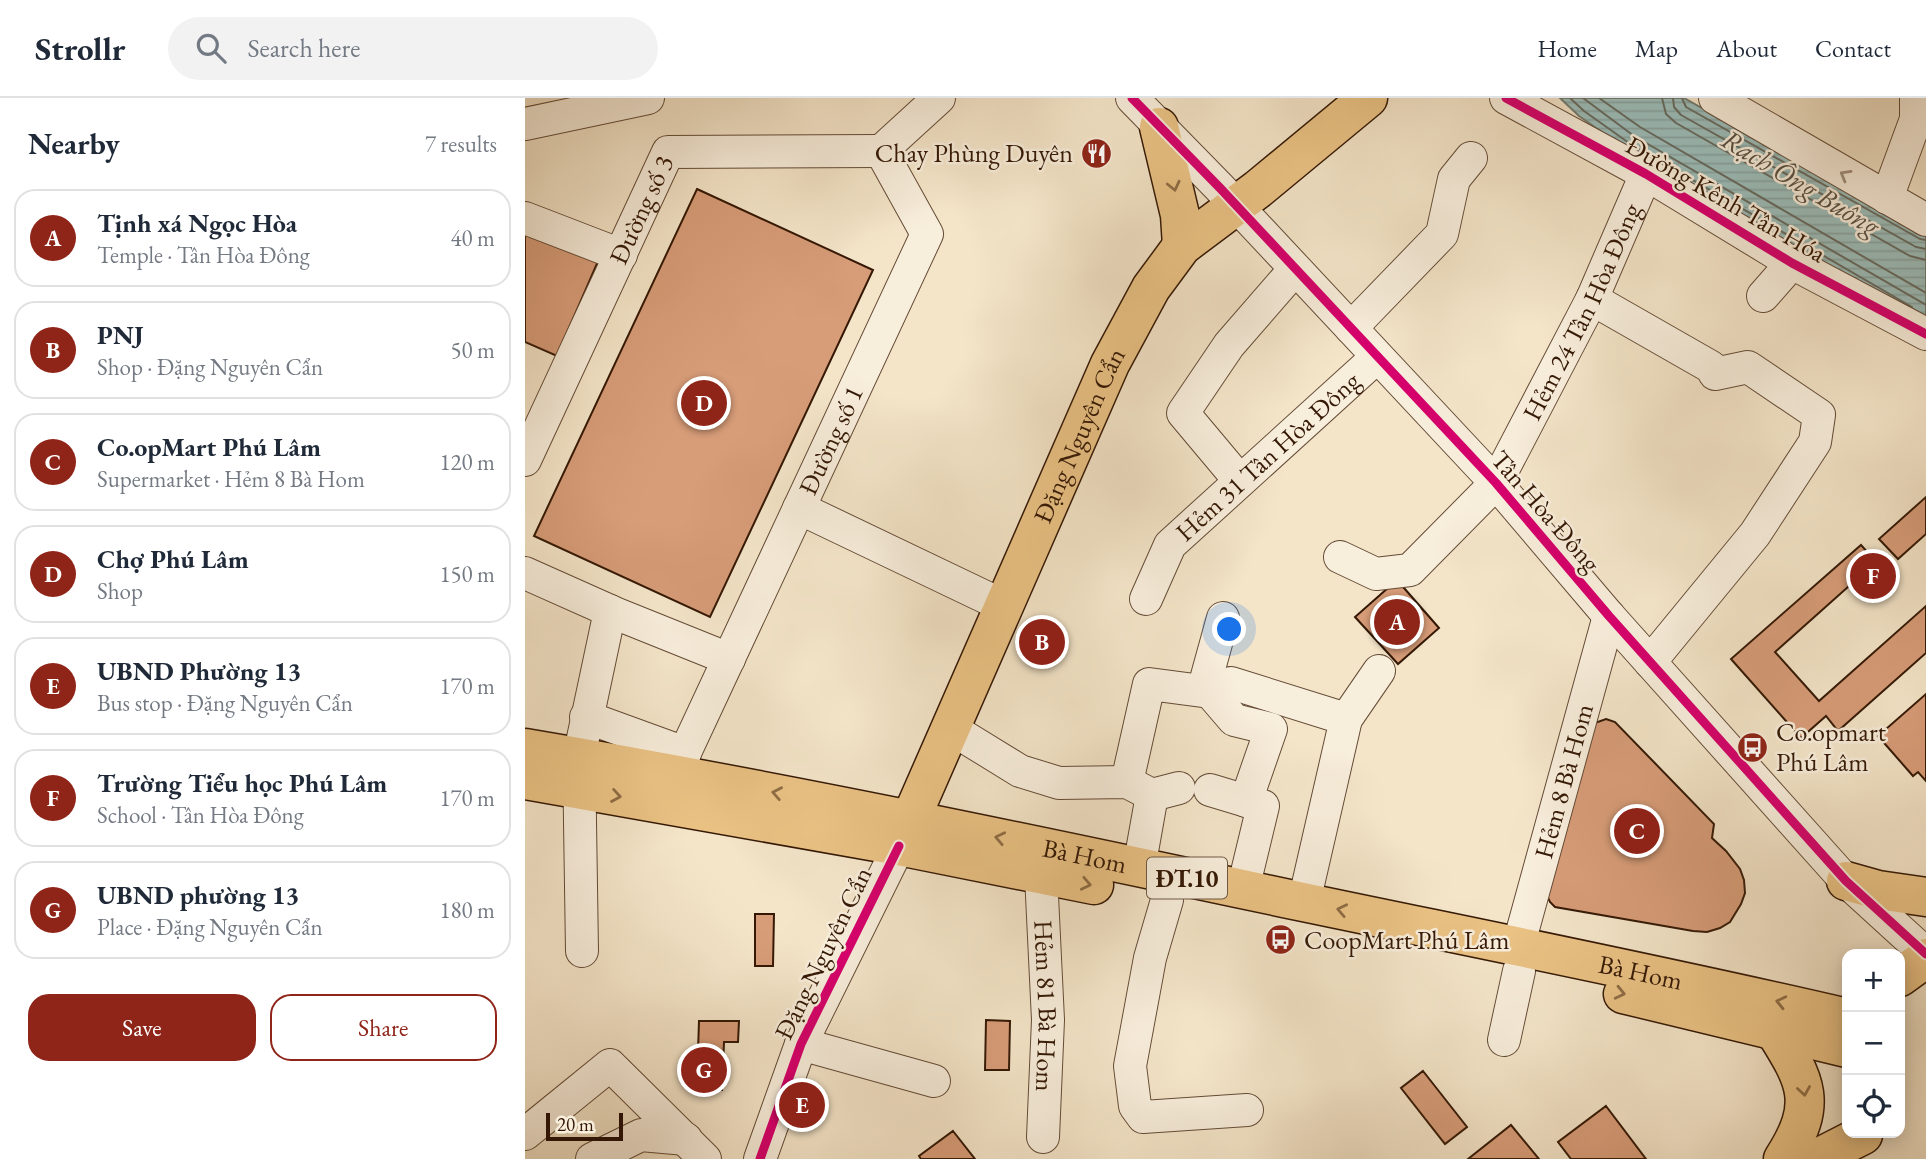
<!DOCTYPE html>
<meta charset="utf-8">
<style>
:root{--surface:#fff;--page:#f2f2f3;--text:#1f2937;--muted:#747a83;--line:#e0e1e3;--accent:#8f2418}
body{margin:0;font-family:"EB Garamond",serif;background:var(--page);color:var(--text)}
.controls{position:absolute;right:21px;bottom:21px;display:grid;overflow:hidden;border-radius:14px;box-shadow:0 4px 18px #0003}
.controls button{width:63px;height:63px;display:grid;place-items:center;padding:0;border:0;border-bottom:2px solid var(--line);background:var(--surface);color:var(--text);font:35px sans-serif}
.scale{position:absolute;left:21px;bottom:18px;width:77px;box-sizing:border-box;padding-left:7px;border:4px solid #341805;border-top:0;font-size:19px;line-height:24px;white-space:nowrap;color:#341805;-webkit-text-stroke:5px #f8eedc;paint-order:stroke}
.you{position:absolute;left:705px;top:532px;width:24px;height:24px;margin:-18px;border:5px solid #fff;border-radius:50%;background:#1a73e8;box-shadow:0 0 0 10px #1a73e833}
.badge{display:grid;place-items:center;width:46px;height:46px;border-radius:50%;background:var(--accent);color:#fff;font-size:23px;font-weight:700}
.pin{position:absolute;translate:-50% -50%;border:4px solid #fff;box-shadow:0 2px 7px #0006}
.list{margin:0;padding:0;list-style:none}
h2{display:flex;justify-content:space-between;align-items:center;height:91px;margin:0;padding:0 28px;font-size:30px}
h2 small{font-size:23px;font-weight:400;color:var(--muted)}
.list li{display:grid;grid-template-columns:46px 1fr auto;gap:21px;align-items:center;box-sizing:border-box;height:98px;margin:0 14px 14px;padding:0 14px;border:2px solid var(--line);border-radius:21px}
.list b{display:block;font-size:26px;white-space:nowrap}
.list p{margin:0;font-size:23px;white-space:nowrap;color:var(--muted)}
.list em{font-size:23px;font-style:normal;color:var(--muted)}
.actions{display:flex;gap:14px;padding:21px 28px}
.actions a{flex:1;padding:16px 0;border:2px solid var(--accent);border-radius:21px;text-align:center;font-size:24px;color:var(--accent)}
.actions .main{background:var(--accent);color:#fff}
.icon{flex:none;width:38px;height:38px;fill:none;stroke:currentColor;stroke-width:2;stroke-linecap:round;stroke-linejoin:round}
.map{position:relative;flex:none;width:1401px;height:1061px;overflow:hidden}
header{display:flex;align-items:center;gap:42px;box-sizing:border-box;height:98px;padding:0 35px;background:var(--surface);border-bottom:2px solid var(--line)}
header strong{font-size:33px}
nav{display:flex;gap:38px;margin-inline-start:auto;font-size:24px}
.search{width:490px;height:63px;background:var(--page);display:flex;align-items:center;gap:18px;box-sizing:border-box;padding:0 24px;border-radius:38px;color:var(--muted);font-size:26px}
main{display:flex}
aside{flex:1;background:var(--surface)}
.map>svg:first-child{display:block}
</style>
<header>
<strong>Strollr</strong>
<div class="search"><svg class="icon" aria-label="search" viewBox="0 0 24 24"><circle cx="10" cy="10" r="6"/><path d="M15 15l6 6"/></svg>Search here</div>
<nav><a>Home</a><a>Map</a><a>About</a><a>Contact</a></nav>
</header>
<main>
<aside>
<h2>Nearby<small>7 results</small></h2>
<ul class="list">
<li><span class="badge">A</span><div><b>Tịnh xá Ngọc Hòa</b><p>Temple · Tân Hòa Đông</p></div><em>40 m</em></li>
<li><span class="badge">B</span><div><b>PNJ</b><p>Shop · Đặng Nguyên Cẩn</p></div><em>50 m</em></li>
<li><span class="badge">C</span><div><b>Co.opMart Phú Lâm</b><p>Supermarket · Hẻm 8 Bà Hom</p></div><em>120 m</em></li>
<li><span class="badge">D</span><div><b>Chợ Phú Lâm</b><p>Shop</p></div><em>150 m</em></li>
<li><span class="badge">E</span><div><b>UBND Phường 13</b><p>Bus stop · Đặng Nguyên Cẩn</p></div><em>170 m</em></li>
<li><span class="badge">F</span><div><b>Trường Tiểu học Phú Lâm</b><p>School · Tân Hòa Đông</p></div><em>170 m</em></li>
<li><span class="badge">G</span><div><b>UBND phường 13</b><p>Place · Đặng Nguyên Cẩn</p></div><em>180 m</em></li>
</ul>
<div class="actions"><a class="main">Save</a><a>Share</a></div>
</aside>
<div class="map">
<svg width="1401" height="1061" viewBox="0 0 1401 1061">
<defs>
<pattern id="water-rules" width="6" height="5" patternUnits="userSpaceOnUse" patternTransform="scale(1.75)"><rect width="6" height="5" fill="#9cbebb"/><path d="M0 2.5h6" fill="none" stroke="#87a39f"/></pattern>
</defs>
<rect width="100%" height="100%" fill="#f4e5c9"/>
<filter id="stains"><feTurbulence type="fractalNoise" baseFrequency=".00286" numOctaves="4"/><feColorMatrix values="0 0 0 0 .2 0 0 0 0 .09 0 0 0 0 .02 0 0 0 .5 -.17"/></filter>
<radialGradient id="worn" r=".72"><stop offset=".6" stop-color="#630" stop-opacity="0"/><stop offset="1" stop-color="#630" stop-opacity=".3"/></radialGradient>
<path fill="url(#water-rules)" stroke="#727c72" stroke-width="2" d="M1035,0H1159L1401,137V225L1101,51L1054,18Z"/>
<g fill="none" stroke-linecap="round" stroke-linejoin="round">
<path stroke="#686b60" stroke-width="2" d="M1045,0L1059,13L1104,45L1387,209
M1058,0L1109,38L1401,207
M1074,0L1115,29L1401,195
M1137,0L1141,16L1151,25L1385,158L1401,162
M1148,0L1149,9L1156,17L1391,149L1401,151
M1157,0L1161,9L1395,141L1401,142"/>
</g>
<path fill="#d79c78" stroke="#341805" stroke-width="2" d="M172,91L348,172L185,519L9,438Z
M0,130L74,161L32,258L0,244Z
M1401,399V436L1373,461L1354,441Z
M1336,447L1351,464L1250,554L1294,603L1401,508V555L1313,633L1301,618L1276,640L1206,561Z
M872,482L914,530L873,566L830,519Z
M1401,596V683L1393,674L1388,678L1353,638Z
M1081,621L1090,624L1189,726L1187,740L1201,753L1215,771L1219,782L1220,795L1216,806L1205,824L1195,830L1182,834L1168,833L1030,809L1025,804L1022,798L1067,626Z
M230,816H249L248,868H230Z
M461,922L485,923L484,972H460Z
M174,923H214L213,944H199L197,992L161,990V954H173Z
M898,973L942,1029L920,1046L876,990Z
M1081,1008L1121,1061H1046L1033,1044Z
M986,1027L1014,1061H943Z
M428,1033L450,1061H396L394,1058Z"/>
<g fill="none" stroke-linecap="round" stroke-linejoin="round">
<defs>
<g id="minor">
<path d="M607,0L695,90L971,385L1084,518L1321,783L1401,856"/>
<path d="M981,0L1121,76L1267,165L1401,236"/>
<path d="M1190,0L1401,122"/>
<path d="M0,26L123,0"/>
<path d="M1362,100L1391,21V0"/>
<path d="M0,120L96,157"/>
<path d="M1238,198L1267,165"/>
<path d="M1067,201L1186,269L1190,276L1223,269L1294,317L1290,344L1230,436L1125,564"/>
<path d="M826,230L917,136L929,81L946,60"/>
<path id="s1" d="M0,362L143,54L356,53"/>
<path d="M715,383L658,315L704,247L770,171"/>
<path d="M274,410L479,508"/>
<path id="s2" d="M815,459L851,476L885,472L971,385L1067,201L1121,76"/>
<path d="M0,475L92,516L204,561"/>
<path id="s3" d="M621,501L645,447L852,259"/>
<path d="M698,520L682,578L685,594L709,622L746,631L721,703"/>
<path d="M706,585L821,621"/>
<path d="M61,619L160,655"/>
<path d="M425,630L495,673L534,685L602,684L627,697L654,690"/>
<path d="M602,684L624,586L685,594"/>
<path d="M685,692L738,708L718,791"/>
<path id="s4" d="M145,699L150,676L402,136L356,53L414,0"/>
<path d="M614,770L627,697"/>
<path id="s5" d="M516,777L523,922L518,1039"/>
<path d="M642,802L625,860L605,968L610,1008L618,1019L722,1012"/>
<path d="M779,804L821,621L854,573"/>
<path id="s6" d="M993,849L1084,518"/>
<path d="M57,853L54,659L85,513"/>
<path d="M979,942L994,873"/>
<path d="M276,946L409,983"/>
<path d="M0,1036L85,967L180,1061"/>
<path d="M67,1061L116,1037L161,1041"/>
<path d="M235,1061L276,946L374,748"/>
</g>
<g id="major">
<path d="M634,29L655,117L657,148"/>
<path id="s7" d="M0,650C261,694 520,749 778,804C960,842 1142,878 1322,920"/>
<path d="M0,682L374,748L569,787"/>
<path id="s8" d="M376,743L585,266L626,190L657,148L733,91L843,0"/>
<path d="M1321,783L1353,792L1401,799"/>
<path d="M1375,879L1401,860"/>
<path d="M1098,896L1322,950"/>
<path d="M1249,932C1281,983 1294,1005 1258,1061"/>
<path d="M1291,1061L1338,1037"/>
</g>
</defs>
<use href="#minor" stroke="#644b36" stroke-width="34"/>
<use href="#major" stroke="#341805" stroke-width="41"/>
<use href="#minor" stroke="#f8eedc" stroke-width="32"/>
<use href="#major" stroke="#eac284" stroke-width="38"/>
<defs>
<path id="cycleway" d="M607,0L695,90L971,385L1084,518L1321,783L1401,856
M981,0L1121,76L1267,165L1401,236
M235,1061L276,946L374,748"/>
</defs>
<use href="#cycleway" stroke="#f8eedc" stroke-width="13"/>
<use href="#cycleway" stroke="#d6006c" stroke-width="9"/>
</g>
<defs><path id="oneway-chevron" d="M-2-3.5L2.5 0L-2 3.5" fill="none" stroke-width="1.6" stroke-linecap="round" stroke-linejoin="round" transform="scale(1.75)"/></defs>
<use stroke="#a08e7b" href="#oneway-chevron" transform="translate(1320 77) rotate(-150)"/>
<g stroke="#8f6d44">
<use href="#oneway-chevron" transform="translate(649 88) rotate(77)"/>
<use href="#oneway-chevron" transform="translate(252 695) rotate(-169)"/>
<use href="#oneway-chevron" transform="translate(91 698) rotate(10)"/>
<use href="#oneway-chevron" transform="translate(475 740) rotate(-168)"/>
<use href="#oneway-chevron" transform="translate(561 786) rotate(12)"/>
<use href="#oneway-chevron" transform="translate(817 812) rotate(-168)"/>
<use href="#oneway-chevron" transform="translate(1095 895) rotate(13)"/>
<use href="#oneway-chevron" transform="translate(1256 904) rotate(-167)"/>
<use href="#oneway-chevron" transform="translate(1279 993) rotate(81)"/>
</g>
<defs>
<symbol id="restaurant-disc" viewBox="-11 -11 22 22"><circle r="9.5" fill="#8f2418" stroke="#f8eedc"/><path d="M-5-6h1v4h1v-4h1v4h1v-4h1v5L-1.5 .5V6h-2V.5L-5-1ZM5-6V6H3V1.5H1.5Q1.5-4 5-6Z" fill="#fff"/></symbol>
<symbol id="bus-disc" viewBox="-11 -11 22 22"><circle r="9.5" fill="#8f2418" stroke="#f8eedc"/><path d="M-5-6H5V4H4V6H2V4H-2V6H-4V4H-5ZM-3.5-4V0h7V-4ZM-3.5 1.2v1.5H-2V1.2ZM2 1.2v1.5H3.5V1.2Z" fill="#fff"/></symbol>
</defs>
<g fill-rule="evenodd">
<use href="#restaurant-disc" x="554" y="38" width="35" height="35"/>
<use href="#bus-disc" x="1210" y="632" width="35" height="35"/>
<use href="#bus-disc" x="738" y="824" width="35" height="35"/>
</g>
<g text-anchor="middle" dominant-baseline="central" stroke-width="5" stroke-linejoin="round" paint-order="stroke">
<rect fill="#f8eedc" stroke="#6f5846" stroke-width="2" x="622" y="759.5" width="80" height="41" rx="5"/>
<g font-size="24" font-weight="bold" fill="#341805">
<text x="662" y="780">ĐT.10</text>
</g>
<g font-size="26" fill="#341805" stroke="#f8eedc" text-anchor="start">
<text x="548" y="55" text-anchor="end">Chay Phùng Duyên</text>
<text x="1251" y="634">Co.opmart<tspan x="1251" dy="30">Phú Lâm</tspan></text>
<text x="779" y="842">CoopMart Phú Lâm</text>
</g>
<g font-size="26" fill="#341805" stroke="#f8eedc">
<text transform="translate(1201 101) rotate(30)">Đường Kênh Tân Hóa</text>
<text stroke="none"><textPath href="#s1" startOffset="276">Đường số 3</textPath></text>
<text stroke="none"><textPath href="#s2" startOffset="388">Hẻm 24 Tân Hòa Đông</textPath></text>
<text stroke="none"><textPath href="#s8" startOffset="443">Đặng Nguyên Cẩn</textPath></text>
<text stroke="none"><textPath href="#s4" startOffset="392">Đường số 1</textPath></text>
<text stroke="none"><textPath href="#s3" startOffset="191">Hẻm 31 Tân Hòa Đông</textPath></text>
<text transform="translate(1021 413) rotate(49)">Tân Hòa Đông</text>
<text stroke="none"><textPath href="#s6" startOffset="172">Hẻm 8 Bà Hom</textPath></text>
<text stroke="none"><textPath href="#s7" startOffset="570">Bà Hom</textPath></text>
<text transform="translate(298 855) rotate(-64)">Đặng Nguyên Cẩn</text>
<text stroke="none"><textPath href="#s7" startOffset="1138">Bà Hom</textPath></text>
<text stroke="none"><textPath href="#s5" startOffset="131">Hẻm 81 Bà Hom</textPath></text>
</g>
<g font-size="28" font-style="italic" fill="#585245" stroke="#f8eedc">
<text transform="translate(1276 84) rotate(31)">Rạch Ông Buông</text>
</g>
</g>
<rect width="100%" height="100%" filter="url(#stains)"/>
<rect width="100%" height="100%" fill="url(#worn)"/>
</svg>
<div class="controls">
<button>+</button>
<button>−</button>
<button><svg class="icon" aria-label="locate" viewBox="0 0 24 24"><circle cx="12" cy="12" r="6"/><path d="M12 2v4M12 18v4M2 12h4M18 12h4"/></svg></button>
</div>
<div class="scale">20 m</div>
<div class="you"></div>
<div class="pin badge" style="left:872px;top:524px">A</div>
<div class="pin badge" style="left:517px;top:544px">B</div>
<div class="pin badge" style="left:1112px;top:733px">C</div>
<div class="pin badge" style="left:179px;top:305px">D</div>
<div class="pin badge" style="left:277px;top:1007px">E</div>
<div class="pin badge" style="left:1348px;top:478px">F</div>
<div class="pin badge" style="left:179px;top:972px">G</div>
</div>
</main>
